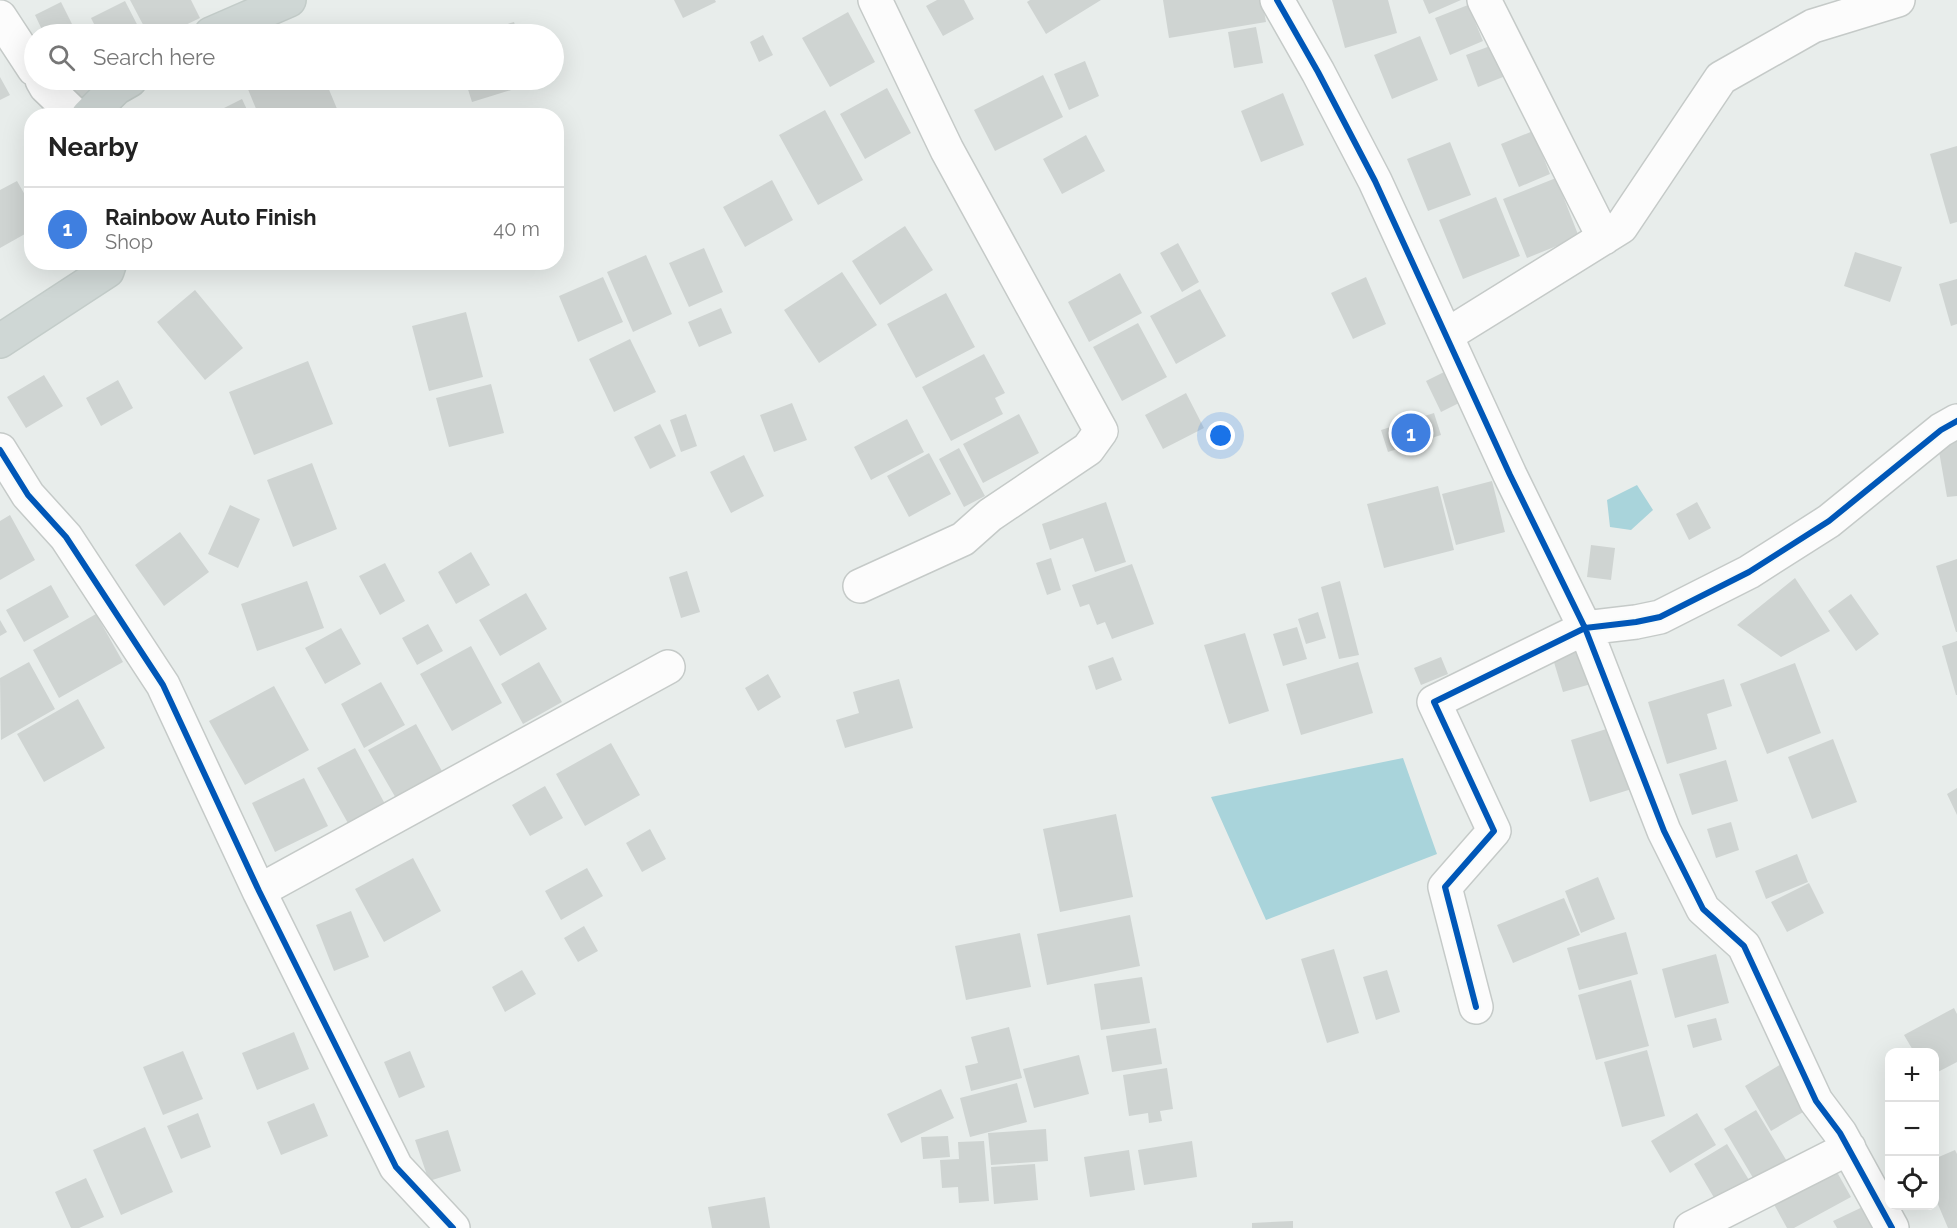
<!DOCTYPE html>
<meta charset="utf-8">
<style>
:root{--surface:#fff;--page:#f6f6f6;--text:#222;--muted:#767676;--line:#e0e0e0;--accent:#111827}
body{margin:0;font-family:Raleway,sans-serif;background:var(--page);color:var(--text)}
.controls{position:absolute;right:18px;bottom:18px;display:grid;overflow:hidden;border-radius:12px;box-shadow:0 6px 24px #0002}
.controls button{width:54px;height:54px;display:grid;place-items:center;padding:0;border:0;border-bottom:2px solid var(--line);background:var(--surface);color:var(--text);font:30px sans-serif}
.you{position:absolute;left:1221px;top:436px;width:21px;height:21px;margin:-15px;border:4px solid #fff;border-radius:50%;background:#1a73e8;box-shadow:0 0 0 9px #1a73e833}
.badge{display:grid;place-items:center;width:39px;height:39px;border-radius:50%;background:var(--accent);color:#fff;font-size:20px;font-weight:700}
.pin{position:absolute;translate:-50% -50%;border:3px solid #fff;box-shadow:0 2px 6px #0006}
.list{margin:0;padding:0;list-style:none}
h2{display:flex;justify-content:space-between;align-items:center;height:78px;margin:0;padding:0 24px;font-size:26px}
h2 small{font-size:20px;font-weight:400;color:var(--muted)}
.list li{display:grid;grid-template-columns:39px 1fr auto;gap:18px;align-items:center;box-sizing:border-box;height:84px;padding:0 24px;border-top:2px solid var(--line)}
.list b{display:block;font-size:22px;white-space:nowrap}
.list p{margin:0;font-size:20px;white-space:nowrap;color:var(--muted)}
.list em{font-size:20px;font-style:normal;color:var(--muted)}
.icon{flex:none;width:33px;height:33px;fill:none;stroke:currentColor;stroke-width:2;stroke-linecap:round;stroke-linejoin:round}
.map{position:relative;flex:none;width:1957px;height:1228px;overflow:hidden}
.search{position:absolute;background:var(--surface);box-shadow:0 6px 24px #0002;left:24px;top:24px;width:540px;height:66px;display:flex;align-items:center;gap:15px;box-sizing:border-box;padding:0 21px;border-radius:33px;color:var(--muted);font-size:22px}
.panel{position:absolute;background:var(--surface);box-shadow:0 6px 24px #0002;left:24px;top:108px;width:540px;height:162px;border-radius:24px}
.map>svg:first-child{display:block}
</style>
<div class="map">
<svg width="1957" height="1228" viewBox="0 0 1957 1228">
<rect width="100%" height="100%" fill="#e8edeb"/>
<path fill="#a9d4db" d="M1637,485L1653,510L1631,530L1610,527L1607,500Z
M1403,758L1437,854L1266,920L1211,797Z"/>
<path fill="#cfd4d2" d="M130,0H191L200,18L167,34H148Z
M674,0H715L716,2L683,18Z
M937,0H964L974,19L943,36L926,6Z
M1030,0H1101L1046,34L1027,2Z
M1163,0H1262L1266,22L1169,38Z
M1332,0H1388L1397,33L1345,48Z
M1423,0H1461L1429,14Z
M125,1L142,34H99L91,18Z
M61,2L73,26L56,34H44L35,15Z
M1468,5L1483,41L1450,55L1435,18Z
M848,12L875,62L830,87L802,38Z
M514,22L518,34H475Z
M1256,27L1263,63L1234,68L1228,32Z
M763,35L773,55L759,62L750,42Z
M1420,36L1438,80L1392,99L1374,55Z
M1501,42L1513,73L1478,87L1466,55Z
M1085,61L1099,96L1069,110L1054,74Z
M1043,75L1063,117L995,151L974,110Z
M0,77L10,95L0,100Z
M56,80H91L97,90L71,106Z
M250,80H325L340,116H259L245,82Z
M465,80H533L534,83L472,102Z
M887,88L911,133L865,159L840,114Z
M1283,93L1304,145L1261,162L1241,111Z
M242,99L250,116H208Z
M825,110L863,180L818,205L779,135Z
M1533,131L1550,174L1519,187L1501,144Z
M1086,135L1105,171L1062,194L1043,159Z
M1450,142L1471,195L1428,211L1407,159Z
M1957,146V222L1950,224L1930,154Z
M1556,178L1579,237L1527,258L1503,199Z
M772,180L793,220L745,247L723,207Z
M17,181L32,207V230L0,248V190Z
M1496,197L1520,256L1463,279L1439,220Z
M905,226L933,270L880,305L852,261Z
M1178,243L1199,282L1182,292L1160,253Z
M704,248L723,292L689,307L669,263Z
M1855,252L1902,267L1890,302L1844,286Z
M646,255L672,314L633,332L607,272Z
M842,272L877,325L819,363L784,310Z
M1120,273L1142,313L1089,342L1068,302Z
M603,277L623,322L578,342L559,296Z
M1366,277L1386,324L1353,339L1331,293Z
M1957,279V324L1951,326L1939,284Z
M1200,289L1226,336L1176,364L1150,316Z
M195,290L243,348L205,380L157,322Z
M946,293L975,347L916,378L887,324Z
M721,308L732,333L699,347L688,322Z
M466,312L483,377L429,391L412,326Z
M1138,323L1167,377L1122,401L1093,347Z
M630,339L656,392L614,412L589,359Z
M984,354L1005,393L995,398L1003,414L951,441L922,387Z
M308,361L333,424L254,455L229,392Z
M1450,369L1465,400L1441,412L1426,381Z
M44,375L63,406L26,428L7,397Z
M118,380L133,408L101,426L86,398Z
M491,384L504,433L449,447L436,398Z
M1186,393L1204,428L1163,449L1145,415Z
M792,403L807,440L774,452L760,415Z
M1434,413L1441,435L1388,452L1381,430Z
M686,414L697,446L681,452L670,420Z
M1019,414L1039,453L983,483L963,444Z
M907,419L924,452L871,480L854,447Z
M660,424L676,456L650,469L634,437Z
M1953,430L1957,442V496L1947,497L1937,440Z
M959,448L985,496L964,507L939,459Z
M929,453L951,494L909,517L887,476Z
M744,455L764,496L731,513L710,472Z
M312,463L337,529L293,547L267,480Z
M1492,481L1505,532L1456,545L1442,494Z
M1438,486L1454,550L1384,568L1367,504Z
M1106,502L1126,562L1095,572L1083,538L1050,550L1042,524Z
M1697,502L1711,528L1689,540L1676,514Z
M230,505L260,519L238,568L208,554Z
M10,515L35,560L0,580V521Z
M180,532L209,572L164,606L135,565Z
M1591,545L1615,548L1611,580L1587,577Z
M471,552L490,585L456,604L438,572Z
M1051,558L1061,590L1047,595L1036,563Z
M1957,559V632H1956L1936,566Z
M385,563L405,601L380,615L359,576Z
M1132,564L1154,624L1112,639L1105,622L1097,625L1089,604L1080,607L1072,585Z
M687,571L700,612L681,618L669,577Z
M1795,578L1830,631L1781,657L1737,625Z
M307,581L324,628L257,651L241,604Z
M1340,581L1359,655L1339,659L1321,587Z
M51,585L69,617L24,642L6,610Z
M526,593L547,629L500,656L479,620Z
M1851,594L1879,634L1856,651L1828,611Z
M1318,612L1326,638L1306,644L1298,619Z
M96,614L123,662L59,698L33,650Z
M0,620L7,632L0,636Z
M428,624L443,651L417,665L402,638Z
M1297,627L1307,659L1283,666L1273,634Z
M341,628L361,664L325,684L305,648Z
M1245,633L1269,711L1229,724L1204,645Z
M1957,641V695H1956L1942,646Z
M471,646L502,703L452,731L420,674Z
M1581,651L1591,684L1563,692L1553,659Z
M1113,657L1122,680L1096,690L1088,666Z
M1441,657L1448,674L1421,685L1414,668Z
M29,662L55,709L1,740L0,678Z
M539,662L562,702L523,724L501,684Z
M1358,662L1373,713L1301,735L1286,684Z
M1795,663L1821,733L1767,754L1740,684Z
M768,674L781,697L758,711L745,688Z
M899,679L913,728L845,748L836,720L859,713L853,692Z
M1724,679L1732,706L1707,714L1717,749L1667,764L1648,702Z
M381,682L405,725L364,748L341,704Z
M274,686L309,750L245,785L209,721Z
M78,699L105,748L44,782L17,734Z
M416,724L443,773L397,800L368,750Z
M1616,726L1635,788L1590,802L1571,740Z
M1833,739L1857,802L1812,819L1788,757Z
M611,743L640,795L585,826L556,774Z
M355,748L385,804L349,825L317,768Z
M1726,760L1738,801L1692,815L1679,774Z
M304,778L328,826L275,852L252,803Z
M545,786L563,818L530,836L512,805Z
M1957,788V815L1947,794Z
M1116,814L1133,897L1060,912L1043,829Z
M1731,822L1739,850L1716,858L1707,829Z
M650,829L666,859L642,872L626,843Z
M1797,854L1808,882L1766,899L1755,871Z
M413,858L441,911L384,942L355,889Z
M587,868L603,896L561,920L545,891Z
M1598,877L1615,919L1581,933L1565,891Z
M1809,883L1824,913L1787,932L1771,902Z
M1564,898L1580,935L1513,963L1497,925Z
M351,911L369,957L334,971L316,925Z
M1130,915L1140,966L1047,985L1037,934Z
M584,926L598,951L578,962L564,938Z
M1626,932L1638,974L1579,990L1567,948Z
M1020,933L1031,987L966,1000L955,946Z
M1334,949L1359,1033L1327,1043L1301,959Z
M1716,954L1729,1003L1675,1018L1662,969Z
M522,970L536,994L505,1012L492,987Z
M1387,970L1400,1012L1376,1020L1363,977Z
M1142,977L1150,1023L1101,1030L1094,984Z
M1631,980L1649,1046L1596,1060L1578,995Z
M1954,1008L1957,1014V1062L1934,1074V1052H1914L1904,1035Z
M1716,1018L1722,1040L1693,1048L1687,1025Z
M1009,1027L1022,1078L971,1091L965,1066L978,1063L971,1037Z
M1156,1028L1162,1064L1112,1072L1106,1036Z
M294,1032L309,1069L257,1090L242,1053Z
M1647,1050L1665,1116L1622,1127L1604,1062Z
M183,1051L203,1099L163,1115L143,1067Z
M410,1051L425,1087L399,1098L384,1062Z
M1079,1055L1089,1094L1034,1108L1023,1069Z
M1783,1063L1810,1108L1771,1131L1745,1086Z
M1167,1068L1173,1109L1160,1111L1162,1121L1149,1123L1148,1113L1129,1116L1123,1075Z
M1017,1083L1027,1122L970,1137L960,1098Z
M941,1089L954,1118L901,1143L887,1114Z
M314,1103L328,1136L281,1155L267,1122Z
M1756,1110L1794,1173L1762,1193L1724,1129Z
M198,1113L211,1147L181,1159L167,1126Z
M1697,1113L1716,1145L1670,1173L1651,1141Z
M145,1127L173,1192L121,1215L93,1150Z
M1046,1129L1048,1161L991,1165L988,1133Z
M448,1130L461,1171L429,1181L415,1140Z
M948,1136L950,1157L923,1159L921,1137Z
M984,1141L989,1201L959,1203L958,1187L942,1188L940,1160L959,1159L958,1142Z
M1192,1141L1197,1177L1144,1185L1138,1150Z
M1727,1144L1752,1185L1719,1206L1694,1164Z
M1129,1150L1135,1190L1090,1197L1084,1157Z
M1955,1150L1957,1154V1228H1948L1934,1195V1159Z
M1035,1164L1038,1200L994,1204L991,1167Z
M1833,1165L1851,1197L1794,1228H1787L1771,1199Z
M86,1178L104,1217L79,1228H71L55,1192Z
M1890,1194L1907,1228H1837L1833,1221Z
M765,1197L770,1228H712L708,1207Z
M1293,1221V1228H1252V1223Z"/>
<g fill="none" stroke-linecap="round" stroke-linejoin="round">
<defs>
<path id="minor" d="M1277,0L1318,72L1375,181L1510,475L1585,628L1636,622L1660,617L1749,572L1829,521L1941,430L1957,421
M1484,0L1604,238
M0,17L34,69
M42,80L46,87L76,116
M1447,335L1621,227L1721,78L1813,26L1898,0
M0,450L28,495L66,537L163,685L259,891L396,1167L453,1228
M860,586L963,539L990,515L1088,449L1101,431L947,150L875,0
M259,891L668,667
M1476,1007L1445,887L1494,831L1434,702L1585,628L1664,831L1703,909L1744,946L1816,1101L1840,1133L1892,1228
M1691,1228L1849,1148"/>
<path id="major" d="M211,34L289,0
M88,116L116,88L130,80
M0,341L107,271L110,262"/>
</defs>
<use href="#minor" stroke="#c5cac8" stroke-width="36"/>
<use href="#major" stroke="#c3ccc9" stroke-width="36"/>
<use href="#minor" stroke="#fcfcfc" stroke-width="33"/>
<use href="#major" stroke="#cfd7d5" stroke-width="33"/>
<defs>
<path id="cycleway" d="M1277,0L1318,72L1375,181L1510,475L1585,628L1636,622L1660,617L1749,572L1829,521L1941,430L1957,421
M0,450L28,495L66,537L163,685L259,891L396,1167L453,1228
M1476,1007L1445,887L1494,831L1434,702L1585,628L1664,831L1703,909L1744,946L1816,1101L1840,1133L1892,1228"/>
</defs>
<use href="#cycleway" stroke="#f7fbf9" stroke-width="10"/>
<use href="#cycleway" stroke="#0057b8" stroke-width="6"/>
</g>
</svg>
<div class="controls">
<button>+</button>
<button>−</button>
<button><svg class="icon" aria-label="locate" viewBox="0 0 24 24"><circle cx="12" cy="12" r="6"/><path d="M12 2v4M12 18v4M2 12h4M18 12h4"/></svg></button>
</div>
<div class="you"></div>
<div class="pin badge" style="left:1411px;top:433px;background:#3f7fe0">1</div>
<div class="search"><svg class="icon" aria-label="search" viewBox="0 0 24 24"><circle cx="10" cy="10" r="6"/><path d="M15 15l6 6"/></svg>Search here</div>
<section class="panel">
<h2>Nearby<small></small></h2>
<ul class="list">
<li><span class="badge" style="background:#3f7fe0">1</span><div><b>Rainbow Auto Finish</b><p>Shop</p></div><em>40 m</em></li>
</ul>
</section>
</div>
